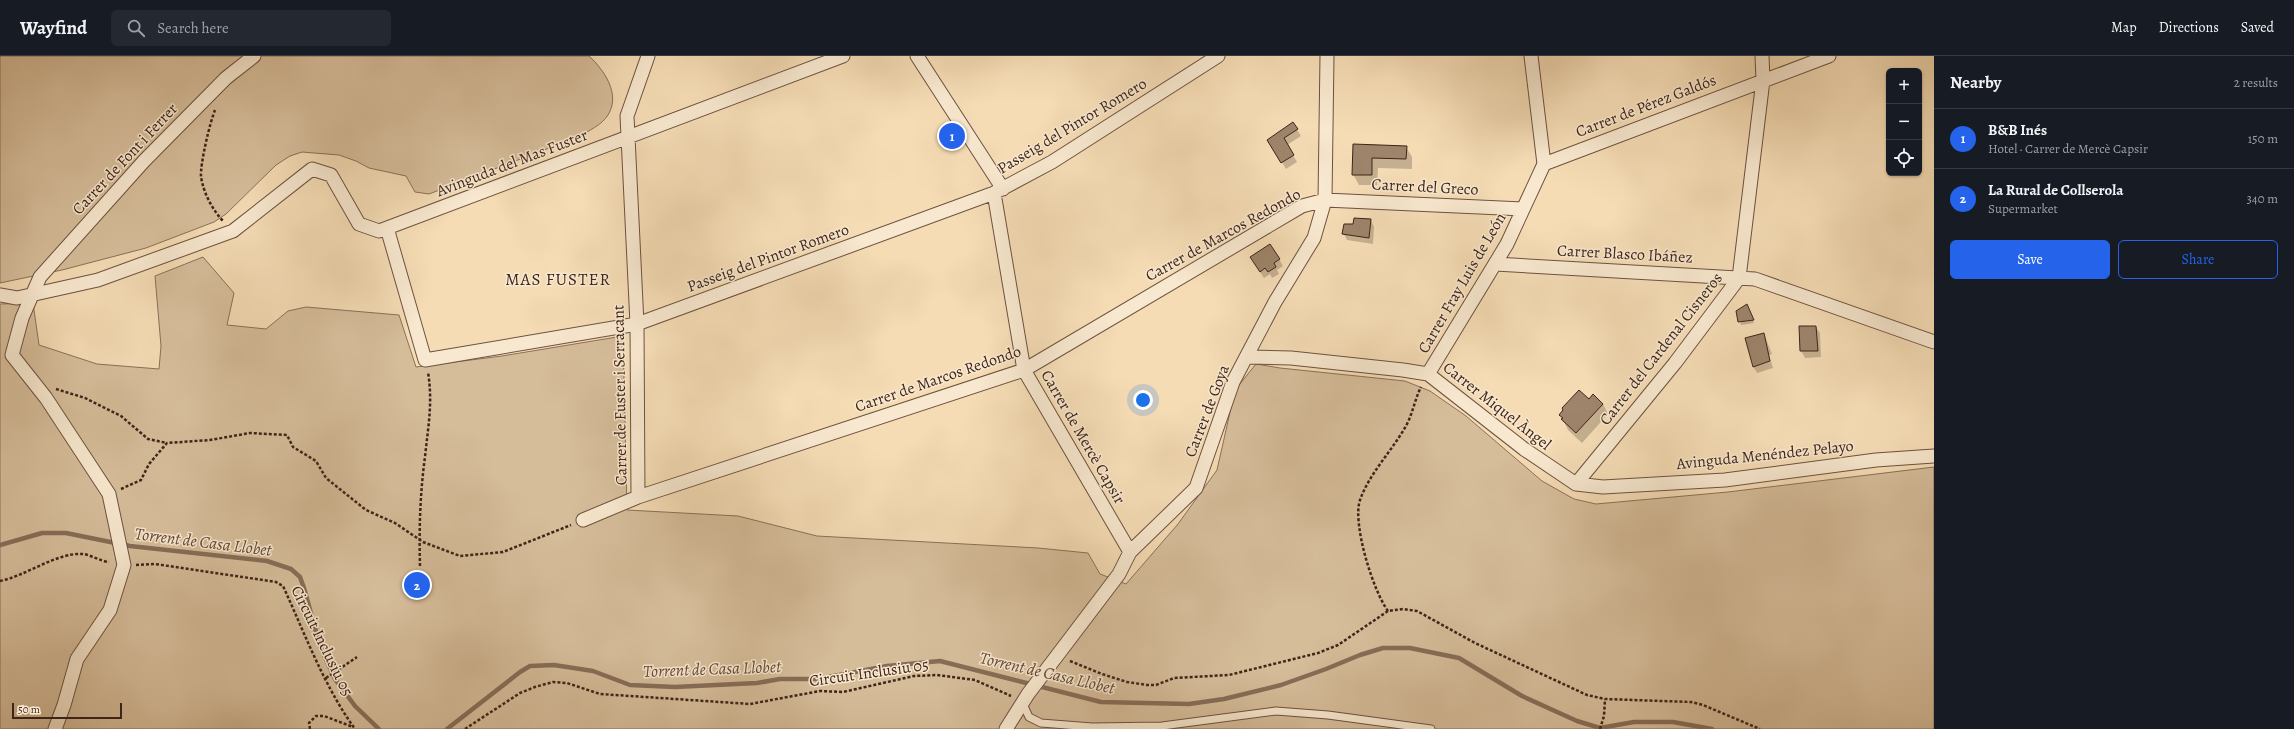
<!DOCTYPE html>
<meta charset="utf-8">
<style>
:root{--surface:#171b24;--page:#242831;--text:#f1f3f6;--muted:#9ea1a6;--line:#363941;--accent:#2563eb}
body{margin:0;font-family:Alegreya,serif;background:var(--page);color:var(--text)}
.controls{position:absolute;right:12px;top:12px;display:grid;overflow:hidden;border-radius:6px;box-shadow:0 1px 3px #0004}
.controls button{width:36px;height:36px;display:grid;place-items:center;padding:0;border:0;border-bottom:1px solid var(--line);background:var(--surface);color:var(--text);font:20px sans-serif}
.scale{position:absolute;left:12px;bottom:10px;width:110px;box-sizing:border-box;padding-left:4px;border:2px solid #3e2419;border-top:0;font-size:11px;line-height:14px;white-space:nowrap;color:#3e2419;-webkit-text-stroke:3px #f8e8cf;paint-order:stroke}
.you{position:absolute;left:1143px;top:344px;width:14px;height:14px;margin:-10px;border:3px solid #fff;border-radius:50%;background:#1a73e8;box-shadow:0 0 0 6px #1a73e833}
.badge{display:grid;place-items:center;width:26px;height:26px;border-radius:50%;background:var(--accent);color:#fff;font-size:13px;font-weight:700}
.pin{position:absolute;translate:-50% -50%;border:2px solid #fff;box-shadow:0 1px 4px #0006}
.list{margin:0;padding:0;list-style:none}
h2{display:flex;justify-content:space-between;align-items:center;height:52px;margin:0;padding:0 16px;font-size:17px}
h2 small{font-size:13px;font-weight:400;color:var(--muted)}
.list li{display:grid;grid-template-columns:26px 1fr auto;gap:12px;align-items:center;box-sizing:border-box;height:60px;padding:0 16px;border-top:1px solid var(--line)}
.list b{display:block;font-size:15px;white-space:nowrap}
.list p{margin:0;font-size:13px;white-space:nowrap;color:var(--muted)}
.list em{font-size:13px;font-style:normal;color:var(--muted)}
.actions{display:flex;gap:8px;padding:12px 16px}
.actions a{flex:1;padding:9px 0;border:1px solid var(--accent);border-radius:6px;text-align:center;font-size:14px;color:var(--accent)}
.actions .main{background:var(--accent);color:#fff}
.icon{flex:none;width:22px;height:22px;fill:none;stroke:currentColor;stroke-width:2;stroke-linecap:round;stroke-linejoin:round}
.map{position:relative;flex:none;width:1934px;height:673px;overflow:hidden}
header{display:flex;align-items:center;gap:24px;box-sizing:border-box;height:56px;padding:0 20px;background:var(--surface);border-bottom:1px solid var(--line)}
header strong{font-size:19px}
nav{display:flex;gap:22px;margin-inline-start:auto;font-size:14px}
.search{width:280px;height:36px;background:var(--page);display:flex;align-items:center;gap:10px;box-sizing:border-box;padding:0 14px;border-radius:6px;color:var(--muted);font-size:15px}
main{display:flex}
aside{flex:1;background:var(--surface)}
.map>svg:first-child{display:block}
</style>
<header>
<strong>Wayfind</strong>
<div class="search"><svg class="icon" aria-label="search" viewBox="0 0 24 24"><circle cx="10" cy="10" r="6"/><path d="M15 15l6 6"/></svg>Search here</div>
<nav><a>Map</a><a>Directions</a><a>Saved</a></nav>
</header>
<main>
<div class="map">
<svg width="1934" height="673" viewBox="0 0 1934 673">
<rect width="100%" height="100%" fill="#f5dcb5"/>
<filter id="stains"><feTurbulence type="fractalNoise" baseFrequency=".005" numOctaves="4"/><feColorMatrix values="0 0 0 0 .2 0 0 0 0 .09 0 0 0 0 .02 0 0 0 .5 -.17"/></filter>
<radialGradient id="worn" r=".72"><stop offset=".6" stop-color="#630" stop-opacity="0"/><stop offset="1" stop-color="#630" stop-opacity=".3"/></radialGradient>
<path fill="#d6bd9a" stroke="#8a705a" d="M0,0H589C604,14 621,38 608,59C602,69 588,75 578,81L429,138L415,136L406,120L369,112L356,105L339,99L302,96L290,100L276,109L226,158L214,166L146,192L62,214L0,227Z
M203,201L234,237L227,269L266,273L288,255L306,251L399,259L416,311L502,300L623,280L627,454L738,460L817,480L1038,492L1088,497L1100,518L1126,528L1178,468L1217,414L1235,334L1256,308L1280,312L1405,325L1430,335L1466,360L1542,425L1574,443L1596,448L1728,436L1934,411V673H0V248L33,247L39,289L97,308L159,313L161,290L155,220Z"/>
<path fill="#0003" d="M1293,67L1301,80L1287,89L1297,106L1286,113L1269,84Z
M1354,89L1406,91L1412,101V113L1378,112L1377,129H1359L1353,118Z
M1371,164L1374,171L1373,188L1347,184L1344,178L1354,169Z
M1279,203L1283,210L1277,214L1279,218L1272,222L1270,218L1264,222L1255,208Z
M1748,252L1754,267L1741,269L1738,255Z
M1800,271H1816L1820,277L1821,301L1805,302L1801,295Z
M1764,278L1772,298L1769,299L1773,312L1757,317L1753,310Z
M1589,344L1603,348L1608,358L1582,387L1568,374L1561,359Z"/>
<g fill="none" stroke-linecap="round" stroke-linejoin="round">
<path stroke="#876d57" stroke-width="4.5" d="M0,489L42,477H66L130,490L267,505L291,513L300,521L304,532L320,590L335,623L355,650L379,673
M447,673L520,616L530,610L554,609L593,615L630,629L675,631L757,627L780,623H818L887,610L940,605L1101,646L1189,648L1224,643L1281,629L1326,613L1360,599L1383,592H1410L1459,602L1522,640L1577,665L1600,672L1634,666H1673L1712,673"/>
</g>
<path fill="#9d846a" stroke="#3e2419" d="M1293,66L1298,73L1284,82L1294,99L1281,107L1267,84Z
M1353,88L1407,90L1406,103L1372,102V119H1352Z
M1354,162L1371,163L1369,182L1342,178L1344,168H1353Z
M1270,188L1280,203L1274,207L1276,211L1268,216L1265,212L1260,216L1250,201Z
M1747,248L1754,264L1738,266L1736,255Z
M1799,270H1816L1818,295H1800Z
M1764,277L1770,305L1753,311L1745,282Z
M1579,334L1589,343L1593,338L1603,348L1576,377L1561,363L1563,362L1559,359L1563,354L1562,352Z"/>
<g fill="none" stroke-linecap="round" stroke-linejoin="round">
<defs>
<path id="service" d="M1022,646L1029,661L1041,667L1092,671L1162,670L1276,655L1328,659L1431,673"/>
<path id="minor" d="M917,0L1003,133
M1531,0L1544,108
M1544,108L1829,0
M994,137L1024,314L1130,496
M387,172L425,304L637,268L994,137L1052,106L1218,0
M1495,208L1755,223L1934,286
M0,239L17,242L98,224L233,175L312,113L331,119L359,168L379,175L843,0
M1248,301L1291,302L1403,314L1428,318L1524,393L1576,428L1603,431L1725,424L1876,404L1934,400
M1428,318L1507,188L1544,108
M1576,428L1675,307L1739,222L1763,24L1762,0
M638,441L637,268L627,60L648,0
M583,464L638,441L1024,314L1302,150L1325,144L1523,153
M55,673L64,649L77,603L110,554L124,509L109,438L46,342L12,299L22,262L40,221L144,105L226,22L254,0
M1006,673L1028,638L1119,518L1130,496L1196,432L1233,326L1275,246L1314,182L1325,144L1327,0"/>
</defs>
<use href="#service" stroke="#6c5240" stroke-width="9"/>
<use href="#minor" stroke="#6c5240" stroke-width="15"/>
<path stroke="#3e2419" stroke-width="2.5" stroke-dasharray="3 2" stroke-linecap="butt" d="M215,54C210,66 200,108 201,121C204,138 212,153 223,165
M56,333L85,342L121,360L148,383L167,387
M121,433L141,424L149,408L167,387L210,384L250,377L287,379L293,391L316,405L326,422L366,454L395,467L423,486L460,500L503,496L571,469
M136,509L155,508L276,526L283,530C305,578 324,630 355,673
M420,510C419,474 420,437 425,401C428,371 433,347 428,316
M0,525C26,520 57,496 83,498C91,499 100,505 109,506
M1388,555C1373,535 1352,467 1360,444C1370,416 1393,394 1407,368C1413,356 1415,343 1421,331
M1070,605L1102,618L1127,626L1147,629H1156L1174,622L1229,619L1318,597L1338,589L1388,555L1403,553L1417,555L1475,587L1587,639L1605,643L1691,646L1703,649L1760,673
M326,622L357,601
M310,673L309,667L316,660H324L353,671
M465,673L520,637L535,631L553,626L567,627L600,638L750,648L820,635L843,636L914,620L937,619L975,624L1011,640
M1600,673L1604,660L1605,643"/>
<use href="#service" stroke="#f8e8cf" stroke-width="7"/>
<use href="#minor" stroke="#f8e8cf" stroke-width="13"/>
</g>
<g text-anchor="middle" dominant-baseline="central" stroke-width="3" stroke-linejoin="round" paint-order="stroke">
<g font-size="16" fill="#3e2419" stroke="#f8e8cf">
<text transform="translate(1646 50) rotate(-21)">Carrer de Pérez Galdós</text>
<text transform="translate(1072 70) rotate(-31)">Passeig del Pintor Romero</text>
<text transform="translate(125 103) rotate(-47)">Carrer de Font i Ferrer</text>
<text transform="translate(512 107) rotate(-21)">Avinguda del Mas Fuster</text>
<text transform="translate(1425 131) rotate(3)">Carrer del Greco</text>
<text transform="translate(1223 179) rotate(-29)">Carrer de Marcos Redondo</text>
<text transform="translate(1625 198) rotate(3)">Carrer Blasco Ibáñez</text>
<text transform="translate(768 202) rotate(-20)">Passeig del Pintor Romero</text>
<text transform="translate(1462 227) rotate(-60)">Carrer Fray Luis de León</text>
<text transform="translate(1661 293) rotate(-52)">Carrer del Cardenal Cisneros</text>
<text transform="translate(938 323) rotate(-19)">Carrer de Marcos Redondo</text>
<text transform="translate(620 339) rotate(-91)">Carrer de Fuster i Serracant</text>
<text transform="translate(1497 350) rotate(38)">Carrer Miquel Àngel</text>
<text transform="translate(1207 355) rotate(-69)">Carrer de Goya</text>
<text transform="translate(1083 381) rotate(60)">Carrer de Mercè Capsir</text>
<text transform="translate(1765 399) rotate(-6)">Avinguda Menéndez Pelayo</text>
<text transform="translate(322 585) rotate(64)">Circuit Inclusiu 05</text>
<text transform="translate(869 617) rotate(-8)">Circuit Inclusiu 05</text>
</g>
<g font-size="17" letter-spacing="1" fill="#3e2419" stroke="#f8e8cf">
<text x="558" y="223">MAS FUSTER</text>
</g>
<g font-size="17" font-style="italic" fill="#624838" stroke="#f8e8cf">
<text transform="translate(203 486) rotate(7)">Torrent de Casa Llobet</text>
<text transform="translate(712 613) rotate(-2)">Torrent de Casa Llobet</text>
<text transform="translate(1047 617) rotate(13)">Torrent de Casa Llobet</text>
</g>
</g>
<rect width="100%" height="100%" filter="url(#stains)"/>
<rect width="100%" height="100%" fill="url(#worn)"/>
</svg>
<div class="controls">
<button>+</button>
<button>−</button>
<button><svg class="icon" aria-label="locate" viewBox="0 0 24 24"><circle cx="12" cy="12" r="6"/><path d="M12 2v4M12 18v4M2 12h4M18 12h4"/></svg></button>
</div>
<div class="scale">50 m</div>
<div class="you"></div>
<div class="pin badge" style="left:952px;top:80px">1</div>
<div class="pin badge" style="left:417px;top:529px">2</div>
</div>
<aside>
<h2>Nearby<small>2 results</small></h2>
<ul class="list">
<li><span class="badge">1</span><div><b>B&amp;B Inés</b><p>Hotel · Carrer de Mercè Capsir</p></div><em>150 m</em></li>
<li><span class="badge">2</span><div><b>La Rural de Collserola</b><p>Supermarket</p></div><em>340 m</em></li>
</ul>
<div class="actions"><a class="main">Save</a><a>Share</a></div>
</aside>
</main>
